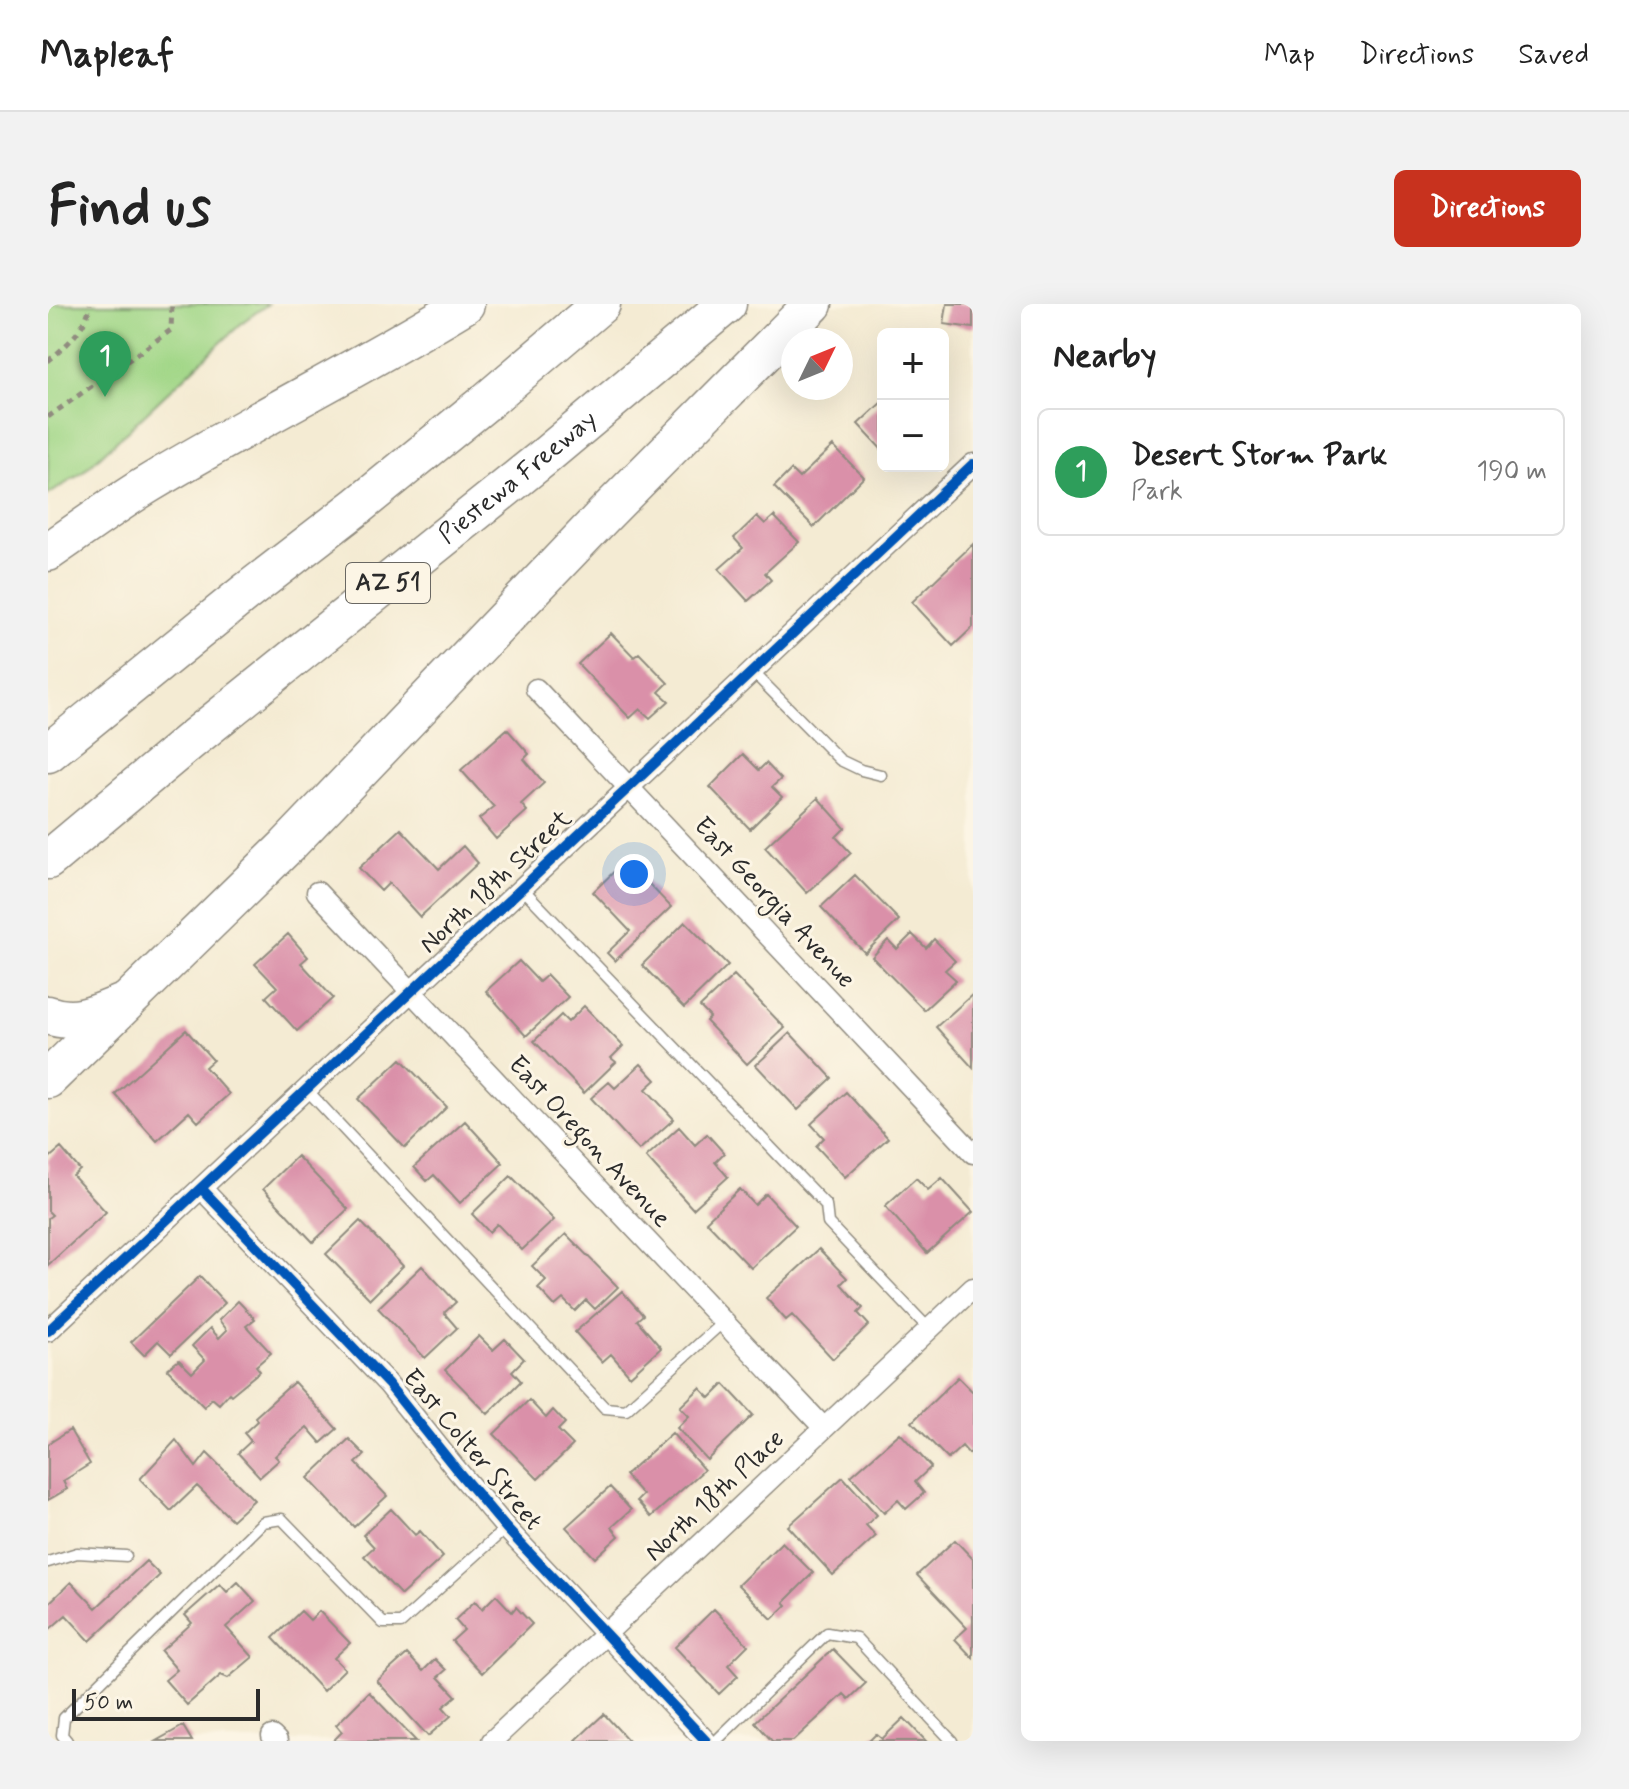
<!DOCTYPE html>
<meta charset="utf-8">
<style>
:root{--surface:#fff;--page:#f2f2f2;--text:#222;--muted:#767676;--line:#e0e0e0;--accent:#c8321e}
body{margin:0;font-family:Mynerve,sans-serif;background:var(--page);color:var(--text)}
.controls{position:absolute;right:24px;top:24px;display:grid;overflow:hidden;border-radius:12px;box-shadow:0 8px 32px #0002}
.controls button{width:72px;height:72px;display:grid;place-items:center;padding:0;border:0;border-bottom:2px solid var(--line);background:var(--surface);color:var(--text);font:40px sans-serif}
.compass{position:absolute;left:733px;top:24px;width:72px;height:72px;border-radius:50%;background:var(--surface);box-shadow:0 8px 32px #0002;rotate:47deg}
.scale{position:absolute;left:24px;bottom:20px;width:188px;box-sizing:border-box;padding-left:8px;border:4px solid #2b2b2b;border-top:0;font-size:22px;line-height:28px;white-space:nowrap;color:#2b2b2b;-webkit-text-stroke:6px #fcf5e5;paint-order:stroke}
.you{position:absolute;left:586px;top:570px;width:28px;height:28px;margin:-20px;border:6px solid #fff;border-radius:50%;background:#1a73e8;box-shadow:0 0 0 12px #1a73e833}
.badge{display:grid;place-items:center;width:52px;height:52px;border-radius:50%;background:var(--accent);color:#fff;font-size:26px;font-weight:700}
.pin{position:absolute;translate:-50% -66px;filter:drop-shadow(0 2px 4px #0008)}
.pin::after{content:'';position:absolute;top:42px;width:28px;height:24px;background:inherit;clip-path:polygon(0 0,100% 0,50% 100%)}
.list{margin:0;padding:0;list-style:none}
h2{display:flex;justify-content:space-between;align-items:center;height:104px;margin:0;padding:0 32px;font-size:34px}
h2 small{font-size:26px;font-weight:400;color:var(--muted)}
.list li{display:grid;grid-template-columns:52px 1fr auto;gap:24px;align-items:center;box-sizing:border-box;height:128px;margin:0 16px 16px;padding:0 16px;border:2px solid var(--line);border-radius:12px}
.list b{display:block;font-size:30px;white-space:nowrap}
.list p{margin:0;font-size:26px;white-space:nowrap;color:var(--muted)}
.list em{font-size:26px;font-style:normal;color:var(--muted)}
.map{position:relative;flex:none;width:925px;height:1437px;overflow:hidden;border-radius:12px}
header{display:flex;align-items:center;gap:48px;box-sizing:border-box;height:112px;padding:0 40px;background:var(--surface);border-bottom:2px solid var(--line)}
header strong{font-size:38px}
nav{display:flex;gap:44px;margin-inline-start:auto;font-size:28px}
.intro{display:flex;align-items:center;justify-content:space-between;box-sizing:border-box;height:192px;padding:0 48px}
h1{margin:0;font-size:56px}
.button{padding:20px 36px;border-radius:12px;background:var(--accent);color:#fff;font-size:28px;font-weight:700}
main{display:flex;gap:48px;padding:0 48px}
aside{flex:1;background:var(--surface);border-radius:12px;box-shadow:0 8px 32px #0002}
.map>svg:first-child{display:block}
</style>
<header>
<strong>Mapleaf</strong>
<nav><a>Map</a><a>Directions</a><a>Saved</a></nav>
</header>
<div class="intro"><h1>Find us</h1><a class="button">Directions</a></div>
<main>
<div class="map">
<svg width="925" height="1437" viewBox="0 0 925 1437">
<rect width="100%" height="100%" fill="#fcf5e5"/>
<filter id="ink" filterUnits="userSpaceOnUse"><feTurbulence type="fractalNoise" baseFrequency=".0125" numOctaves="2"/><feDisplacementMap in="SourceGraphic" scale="16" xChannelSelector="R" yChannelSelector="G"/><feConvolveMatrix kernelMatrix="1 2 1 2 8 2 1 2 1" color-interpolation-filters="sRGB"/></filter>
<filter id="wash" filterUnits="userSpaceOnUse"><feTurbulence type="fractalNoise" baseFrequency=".006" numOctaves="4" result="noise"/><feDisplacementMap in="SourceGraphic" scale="32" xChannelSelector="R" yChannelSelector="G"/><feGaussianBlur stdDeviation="1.8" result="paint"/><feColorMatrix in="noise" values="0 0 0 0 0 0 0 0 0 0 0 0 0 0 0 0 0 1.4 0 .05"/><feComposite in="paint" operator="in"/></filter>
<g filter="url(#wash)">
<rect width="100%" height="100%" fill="#f4ebd3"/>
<path fill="#a2d788" stroke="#66815a" stroke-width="2" d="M0,0H220L196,17L34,169L0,191Z"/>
<g id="blocks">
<path fill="#da90a9" d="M899,0H925V24L896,20Z
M835,97V147L810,120Z
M785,142L816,173L766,223L726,183L743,166L751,174Z
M709,212L717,220L726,212L751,238L717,269L723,276L700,297L671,265L695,244L686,234Z
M925,240V323L905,342L864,298Z
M563,329L586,353L591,349L620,379L611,388L621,397L602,414L592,405L582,414L530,360Z
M459,425L481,450L476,455L496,479L473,500L479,507L448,535L431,515L446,503L413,466Z
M695,450L711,466L718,459L733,475L724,483L734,493L702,525L662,483Z
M770,494L797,524L788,533L803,549L759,589L717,543Z
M353,525L391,565L415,542L430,559L372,613L341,579L333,587L311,564Z
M578,556L623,603L567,657L559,649L582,627L545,588Z
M807,571L851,616L817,649L773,603Z
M637,618L680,661L636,704L594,661Z
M240,630L260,653L253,659L285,694L249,727L218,693L229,683L207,660Z
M864,630L878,644L886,635L907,657L897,666L908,676L876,706L824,653L840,636L849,645Z
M471,657L491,678L499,671L520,693L478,732L438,687Z
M686,671L737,724L699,760L658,717L662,713L652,703Z
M925,690V764L888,723Z
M536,702L575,742L563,754L568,758L536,789L486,737L513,711L520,718Z
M138,726L165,756L157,763L181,790L150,818L141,808L109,837L67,790Z
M742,729L784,774L750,806L708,761Z
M353,755L399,803L357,844L310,795Z
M593,760L608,776L598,785L626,815L591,846L543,794L561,778L567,784Z
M798,788L840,834L797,873L768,842L776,834L763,820Z
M417,817L455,859L412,899L386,871L379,877L366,863Z
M631,823L647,841L659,830L676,849L667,858L680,873L645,905L598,853Z
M13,844L32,866L25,872L58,908L0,961V914L4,911L0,907V855Z
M249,852L300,905L265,938L215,885Z
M463,872L506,916L474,946L449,920L441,928L424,910Z
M868,874L880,886L894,874L925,908L879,949L837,902Z
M692,885L707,901L718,890L748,922L703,964L658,917Z
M312,917L355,962L322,995L278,950Z
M518,930L570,983L547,1005L538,996L527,1007L515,995L507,1002L490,984L498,976L484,962Z
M771,945L799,974L793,980L815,1004L810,1009L821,1021L785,1055L744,1011L738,1016L718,994Z
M374,962L408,998L396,1009L409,1024L377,1054L330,1004Z
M152,972L177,999L123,1050L110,1037L96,1051L83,1038Z
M574,987L595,1011L589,1016L613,1044L582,1072L563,1050L554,1058L527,1028Z
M190,997L207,1015L198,1022L223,1049L208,1062L212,1067L183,1091L181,1089L171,1100L164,1094L156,1103L119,1065L131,1056L144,1069L157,1056L144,1042L162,1024L171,1034L179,1026L171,1016Z
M431,1032L445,1046L457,1035L476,1055L464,1067L473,1077L440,1110L397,1066Z
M910,1073L925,1088V1145L921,1150L914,1142L900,1155L864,1118Z
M246,1078L289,1125L273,1139L259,1123L227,1152L231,1156L212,1173L190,1149L203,1137L196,1129L209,1117L207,1113Z
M676,1080L705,1111L659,1156L629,1124L641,1112L632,1103L652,1084L662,1094Z
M481,1096L498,1114L505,1106L517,1119L510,1126L525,1141L490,1175L446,1130Z
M22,1126L42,1160L15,1177L19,1185L0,1196V1140Z
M624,1129L656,1166L603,1213L589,1197L595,1191L577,1171Z
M852,1129L883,1163L867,1178L876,1189L858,1205L850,1196L836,1209L803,1172Z
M301,1135L317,1151L308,1159L339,1192L306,1223L260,1174Z
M128,1136L148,1163L159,1149L206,1196L184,1216L149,1182L123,1207L92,1175Z
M795,1173L829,1211L818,1221L828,1232L785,1271L740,1222Z
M562,1183L583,1206L564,1223L571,1232L547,1254L518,1223Z
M343,1205L367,1231L372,1227L395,1253L353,1291L316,1252L326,1243L315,1231Z
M907,1236L925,1255V1354L907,1335L919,1324L869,1271Z
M734,1238L765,1269L736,1298L739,1301L724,1315L690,1281Z
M98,1257L112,1271L42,1337L18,1311L2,1325L0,1323V1300L23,1278L48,1304Z
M190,1278L207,1297L178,1323L205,1353L180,1374L173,1371L139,1401L117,1376L129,1366L113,1347L144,1319L137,1311L172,1280L179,1288Z
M448,1291L464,1308L468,1303L484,1320L434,1369L404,1337L416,1326L407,1316L427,1297L434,1305Z
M666,1305L700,1341L680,1361L690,1372L671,1390L627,1343Z
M253,1307L262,1316L271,1307L302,1339L286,1354L297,1365L275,1387L225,1334Z
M785,1345L818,1379L801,1395L796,1390L745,1437H724L707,1418Z
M359,1350L375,1367L387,1355L398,1366L390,1373L408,1392L395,1403L403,1412L380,1432L329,1377Z
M321,1388L368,1437H285L294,1428L288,1421Z
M556,1410L581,1437H527Z
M856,1414L878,1437H821L828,1430L834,1435Z
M135,1422L144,1437H108Z"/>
</g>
</g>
<g filter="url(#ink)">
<use href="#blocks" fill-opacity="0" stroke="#908b7f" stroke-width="2"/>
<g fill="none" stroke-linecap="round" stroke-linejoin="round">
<defs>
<path id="service" d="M704,367L792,456L813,466L833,471
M474,584L778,901L780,919L882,1026
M259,786L557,1104L578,1106L675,1018
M0,1258L29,1249L78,1252
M19,1437L14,1431L16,1414L215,1218L234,1215L335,1319H353L458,1224
M668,1437L779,1329L808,1334L904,1437"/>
<path id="minor" d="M488,385L925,849
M269,588L776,1124
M153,884L340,1080L408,1165L458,1224L658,1437
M0,1027L474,584L925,160
M224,1432L229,1437
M444,1437L925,984"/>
<g id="motorway">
<path d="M0,248C34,225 67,200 102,179C205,117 314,63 417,0"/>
<path d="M0,449L197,289L311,201L439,97L553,0"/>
<path id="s1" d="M0,556L141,438L495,154L679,0"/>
<path d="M0,711C27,721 49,710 73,700"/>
<path d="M0,775L239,542L555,212L765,0"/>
</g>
</defs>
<use href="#service" stroke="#908b7f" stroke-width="13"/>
<use href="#minor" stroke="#908b7f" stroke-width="23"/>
<use href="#motorway" stroke="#908b7f" stroke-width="41"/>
<path stroke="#908b7f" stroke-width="5" stroke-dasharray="6 6" stroke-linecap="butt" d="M0,57C17,43 39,24 42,0
M0,113L123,26L124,0"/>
<use href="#service" stroke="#fff" stroke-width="10"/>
<use href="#minor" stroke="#fff" stroke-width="20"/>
<use href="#motorway" stroke="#fff" stroke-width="38"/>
<defs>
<path id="cycleway" d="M153,884L340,1080L408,1165L458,1224L658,1437
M0,1027L474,584L925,160"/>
</defs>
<use href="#cycleway" stroke="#fcf5e5" stroke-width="15"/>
<use href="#cycleway" stroke="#0057b8" stroke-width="10"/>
</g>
</g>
<g text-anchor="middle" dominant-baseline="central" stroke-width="6" stroke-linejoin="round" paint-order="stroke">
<rect fill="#fcf5e5" stroke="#6a6863" stroke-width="2" x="298" y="259" width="84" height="40" rx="6"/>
<g font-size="24" font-weight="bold" fill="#2b2b2b">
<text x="340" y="279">AZ 51</text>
</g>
<g font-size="26" fill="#2b2b2b" stroke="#fcf5e5">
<text stroke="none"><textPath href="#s1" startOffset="606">Piestewa Freeway</textPath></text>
<text transform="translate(448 578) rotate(-43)">North 18th Street</text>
<text transform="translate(726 599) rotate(47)">East Georgia Avenue</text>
<text transform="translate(541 838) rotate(47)">East Oregon Avenue</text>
<text transform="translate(424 1146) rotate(50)">East Colter Street</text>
<text transform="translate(667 1192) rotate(-43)">North 18th Place</text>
</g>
</g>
</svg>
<div class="controls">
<button>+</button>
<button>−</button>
</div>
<svg class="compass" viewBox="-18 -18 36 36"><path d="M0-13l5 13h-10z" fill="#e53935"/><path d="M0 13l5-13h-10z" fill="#767676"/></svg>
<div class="scale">50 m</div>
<div class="you"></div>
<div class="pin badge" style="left:57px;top:93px;background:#2e9e5b">1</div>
</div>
<aside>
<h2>Nearby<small></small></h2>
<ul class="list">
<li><span class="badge" style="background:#2e9e5b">1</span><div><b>Desert Storm Park</b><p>Park</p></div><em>190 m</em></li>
</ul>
</aside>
</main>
